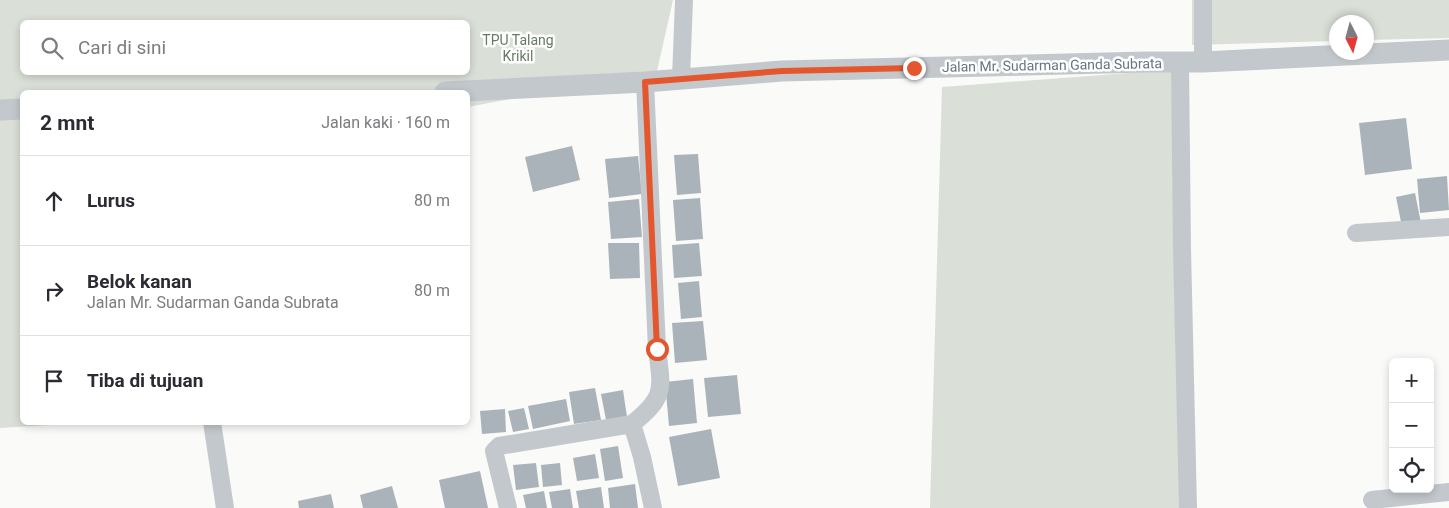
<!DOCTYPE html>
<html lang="id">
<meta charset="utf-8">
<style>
:root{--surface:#fff;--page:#f2f2f3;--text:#2b2b33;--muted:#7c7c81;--line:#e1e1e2}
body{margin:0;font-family:Roboto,sans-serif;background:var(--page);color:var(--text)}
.controls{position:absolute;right:15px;bottom:15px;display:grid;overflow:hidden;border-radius:8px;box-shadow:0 2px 8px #0003}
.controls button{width:45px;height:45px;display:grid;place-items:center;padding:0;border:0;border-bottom:1px solid var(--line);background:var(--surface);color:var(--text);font:25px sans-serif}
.compass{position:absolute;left:1329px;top:15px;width:45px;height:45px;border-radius:50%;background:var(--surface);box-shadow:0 2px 8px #0003;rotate:174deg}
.stop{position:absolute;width:15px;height:15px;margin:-11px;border:4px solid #e4572e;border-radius:50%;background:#fff}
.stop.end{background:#e4572e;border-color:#fff;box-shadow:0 1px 5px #0008}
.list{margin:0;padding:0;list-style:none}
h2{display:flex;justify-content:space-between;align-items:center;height:65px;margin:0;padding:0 20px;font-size:21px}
h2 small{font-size:16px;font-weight:400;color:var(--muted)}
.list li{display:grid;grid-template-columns:32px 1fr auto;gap:15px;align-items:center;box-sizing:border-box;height:90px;padding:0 20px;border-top:1px solid var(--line)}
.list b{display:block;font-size:19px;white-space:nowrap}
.list p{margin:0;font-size:16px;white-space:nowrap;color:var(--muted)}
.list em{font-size:16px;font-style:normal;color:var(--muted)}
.icon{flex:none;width:28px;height:28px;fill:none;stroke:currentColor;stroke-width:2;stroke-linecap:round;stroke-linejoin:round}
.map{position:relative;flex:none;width:1449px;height:508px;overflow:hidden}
.search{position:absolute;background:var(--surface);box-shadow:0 2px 8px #0003;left:20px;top:20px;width:450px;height:55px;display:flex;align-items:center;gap:12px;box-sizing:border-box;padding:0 18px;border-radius:8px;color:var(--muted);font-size:19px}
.panel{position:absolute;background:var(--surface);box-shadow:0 2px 8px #0003;left:20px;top:90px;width:450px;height:335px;border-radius:8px}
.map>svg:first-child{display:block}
</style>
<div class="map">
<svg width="1449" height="508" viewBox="0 0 1449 508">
<rect width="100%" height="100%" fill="#fafaf8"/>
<path fill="#dadfd7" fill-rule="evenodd" d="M0,0H673L657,71L468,107V92H22V422L84,423L0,428ZM22,22H468V72H22Z
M1192,0H1449V38L1367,40L1366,22H1336V41L1192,45Z
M1182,69L1187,508H930L942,87Z"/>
<path fill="#aab3b9" d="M1406,118L1412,169L1365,175L1359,123Z
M572,146L580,180L533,192L525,157Z
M698,154L701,193L677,195L674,155Z
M638,156L642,194L609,198L605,159Z
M1447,176L1449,210L1420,213L1417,179Z
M1415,193L1421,223L1402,227L1396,197Z
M700,198L703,239L676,241L673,200Z
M639,199L642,237L611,239L608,202Z
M608,243H639L640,278L610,279Z
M699,243L702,276L674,278L672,245Z
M699,281L702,317L681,319L678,283Z
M703,321L707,360L675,363L672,323Z
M737,375L741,414L708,417L704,378Z
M693,379L697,423L669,426L665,382Z
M595,388L601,420L574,424L569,392Z
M623,390L627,417L606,420L601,394Z
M566,399L570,421L533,429L528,406Z
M524,408L529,429L513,432L508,411Z
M505,409L506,432L482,434L480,411Z
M711,429L720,478L678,486L669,437Z
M618,446L623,478L605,481L600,449Z
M595,454L599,478L577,481L573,458Z
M536,463L539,487L516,490L513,465Z
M560,463L562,485L543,487L541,465Z
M480,471L488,508H445L439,480Z
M635,484L638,508H610L608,488Z
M392,486L398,508H363L360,495Z
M601,487L604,508H579L576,491Z
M570,489L573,508H552L549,492Z
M544,491L547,508H526L523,495Z
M331,494L334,508H299L298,501Z"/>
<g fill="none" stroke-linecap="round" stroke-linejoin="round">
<path stroke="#c3c8cc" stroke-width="18" d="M1180,62L1182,249L1188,508
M1203,62V0
M681,78L684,0
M1356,233L1449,227
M212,422L225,508
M632,424L642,457L653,508
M1372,500L1449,492
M508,508L494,451L499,446L632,424C666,397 662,389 657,349L645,82"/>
<path stroke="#c3c8cc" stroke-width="21" d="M445,92L645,82L782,71L1146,62H1203L1449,50
M0,110L22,109"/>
</g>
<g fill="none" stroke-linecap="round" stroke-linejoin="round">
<path stroke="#e4572e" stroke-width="6" d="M657,349L645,82L782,71L914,68"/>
</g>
<g text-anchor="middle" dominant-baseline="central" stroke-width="5" stroke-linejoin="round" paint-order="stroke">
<g font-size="14" fill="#687a64" stroke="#fff">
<text x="518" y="40">TPU Talang<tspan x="518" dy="16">Krikil</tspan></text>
</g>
<g font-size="14" fill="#657683" stroke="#fff">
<text transform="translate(1052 65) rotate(-1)">Jalan Mr. Sudarman Ganda Subrata</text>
</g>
</g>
</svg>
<div class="controls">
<button>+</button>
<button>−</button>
<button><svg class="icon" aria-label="locate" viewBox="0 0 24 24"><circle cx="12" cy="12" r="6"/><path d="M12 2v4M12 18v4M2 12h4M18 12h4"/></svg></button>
</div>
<svg class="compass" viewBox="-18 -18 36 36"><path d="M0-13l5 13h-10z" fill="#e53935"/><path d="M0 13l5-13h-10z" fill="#7c7c81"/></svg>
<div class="stop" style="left:657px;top:349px"></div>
<div class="stop end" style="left:914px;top:68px"></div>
<div class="search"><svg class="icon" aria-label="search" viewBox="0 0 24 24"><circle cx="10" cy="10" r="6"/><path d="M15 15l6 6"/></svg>Cari di sini</div>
<section class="panel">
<h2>2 mnt<small>Jalan kaki · 160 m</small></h2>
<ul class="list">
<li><svg class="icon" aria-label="ahead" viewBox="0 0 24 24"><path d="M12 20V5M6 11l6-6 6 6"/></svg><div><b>Lurus</b></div><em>80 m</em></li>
<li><svg class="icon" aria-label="right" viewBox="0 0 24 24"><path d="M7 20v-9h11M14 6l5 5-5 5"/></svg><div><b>Belok kanan</b><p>Jalan Mr. Sudarman Ganda Subrata</p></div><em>80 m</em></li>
<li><svg class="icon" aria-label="arrive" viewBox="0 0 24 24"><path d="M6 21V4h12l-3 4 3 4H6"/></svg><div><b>Tiba di tujuan</b></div></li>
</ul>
</section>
</div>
